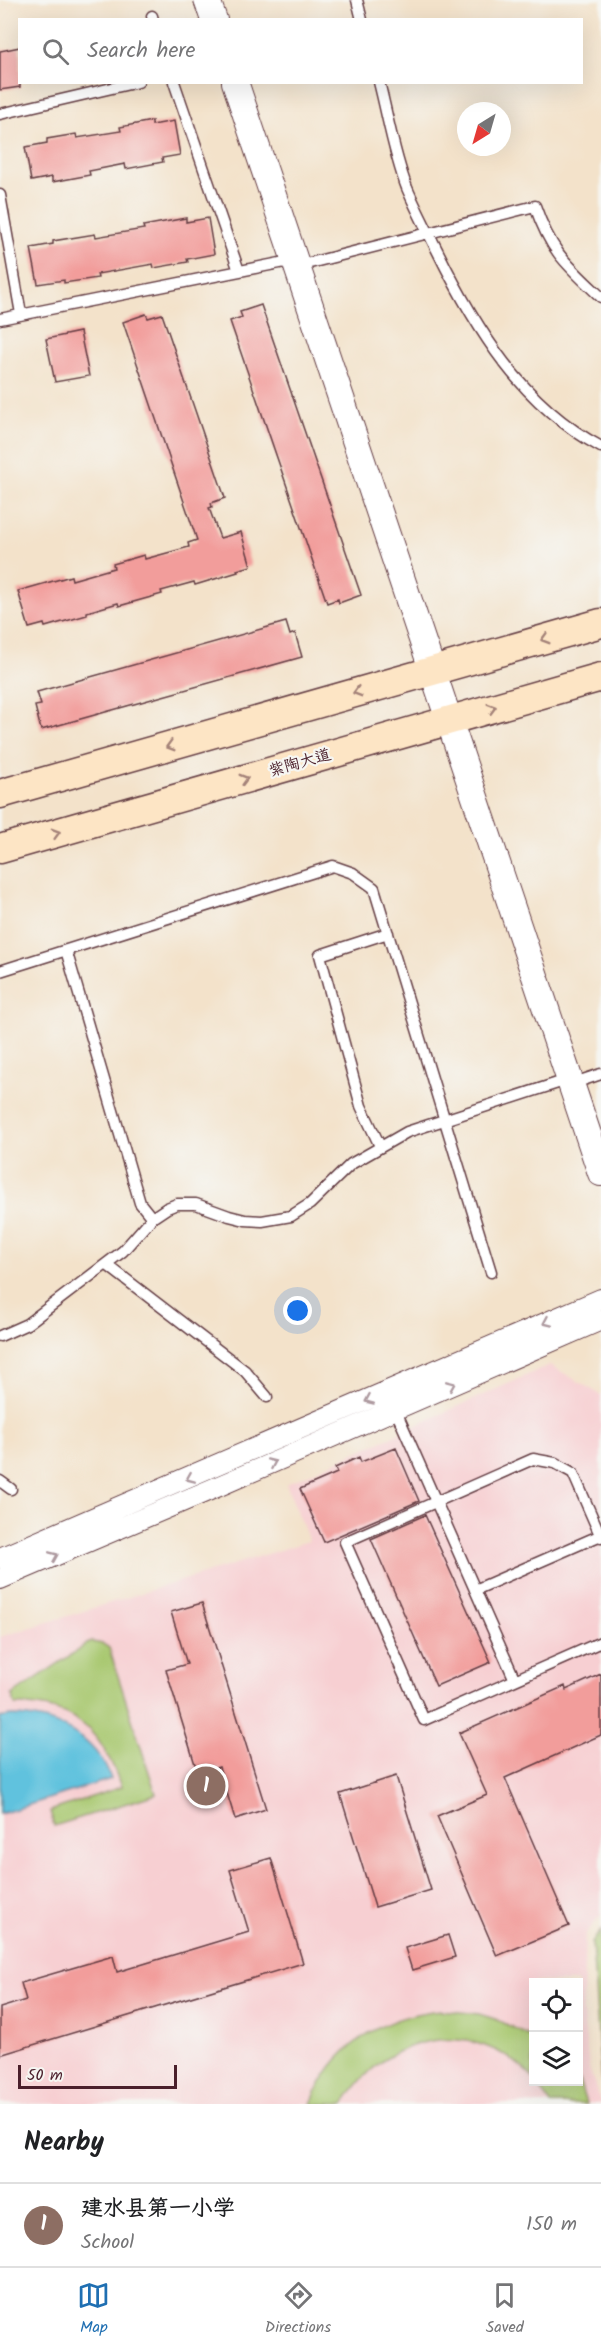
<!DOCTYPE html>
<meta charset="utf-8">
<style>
:root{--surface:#fff;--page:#f6f6f6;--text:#202124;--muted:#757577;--line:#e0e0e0;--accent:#1f6fb2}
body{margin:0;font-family:Kalam,"LXGW WenKai TC",sans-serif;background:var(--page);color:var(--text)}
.controls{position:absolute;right:18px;bottom:18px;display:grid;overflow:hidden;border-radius:0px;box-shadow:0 6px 24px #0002}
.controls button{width:54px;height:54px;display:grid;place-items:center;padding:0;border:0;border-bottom:2px solid var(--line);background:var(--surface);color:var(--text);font:30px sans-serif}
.compass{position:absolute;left:457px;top:102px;width:54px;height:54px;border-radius:50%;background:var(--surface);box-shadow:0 6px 24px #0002;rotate:217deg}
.scale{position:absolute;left:18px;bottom:15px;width:159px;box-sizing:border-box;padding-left:6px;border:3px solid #4a1f2b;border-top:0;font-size:16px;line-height:21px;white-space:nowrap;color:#4a1f2b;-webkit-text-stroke:4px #f6f6f2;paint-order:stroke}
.you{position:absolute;left:298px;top:1311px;width:21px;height:21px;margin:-15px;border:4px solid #fff;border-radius:50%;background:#1a73e8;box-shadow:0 0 0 9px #1a73e833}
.badge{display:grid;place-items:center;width:39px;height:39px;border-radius:50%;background:var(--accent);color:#fff;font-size:20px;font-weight:700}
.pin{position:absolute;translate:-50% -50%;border:3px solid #fff;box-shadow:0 2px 6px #0006}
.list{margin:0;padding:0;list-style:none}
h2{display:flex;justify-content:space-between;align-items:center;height:78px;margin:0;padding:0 24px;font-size:26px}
h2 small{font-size:20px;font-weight:400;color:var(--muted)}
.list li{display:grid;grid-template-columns:39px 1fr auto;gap:18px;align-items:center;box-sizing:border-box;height:84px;padding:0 24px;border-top:2px solid var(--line)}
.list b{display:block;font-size:22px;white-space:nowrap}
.list p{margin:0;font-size:20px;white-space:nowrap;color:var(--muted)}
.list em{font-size:20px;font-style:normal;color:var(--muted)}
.icon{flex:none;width:33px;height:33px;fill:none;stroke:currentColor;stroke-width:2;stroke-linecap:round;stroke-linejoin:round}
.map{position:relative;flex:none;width:601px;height:2104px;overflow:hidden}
.search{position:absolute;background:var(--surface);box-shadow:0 6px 24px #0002;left:18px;right:18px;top:18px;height:66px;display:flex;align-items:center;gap:15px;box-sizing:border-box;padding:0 21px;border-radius:0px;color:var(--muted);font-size:22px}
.sheet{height:162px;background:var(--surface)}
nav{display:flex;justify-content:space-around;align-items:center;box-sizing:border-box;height:84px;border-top:2px solid var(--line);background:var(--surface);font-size:16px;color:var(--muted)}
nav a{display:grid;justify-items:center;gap:3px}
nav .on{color:var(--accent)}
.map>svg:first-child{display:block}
</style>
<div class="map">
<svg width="601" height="2104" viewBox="0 0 601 2104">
<rect width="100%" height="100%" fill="#f6f6f2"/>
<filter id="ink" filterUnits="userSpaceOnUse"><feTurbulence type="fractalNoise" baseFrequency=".0167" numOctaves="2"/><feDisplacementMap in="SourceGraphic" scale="12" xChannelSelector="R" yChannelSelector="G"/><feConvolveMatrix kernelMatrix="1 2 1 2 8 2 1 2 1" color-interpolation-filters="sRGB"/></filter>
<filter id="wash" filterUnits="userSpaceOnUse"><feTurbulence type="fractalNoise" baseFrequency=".008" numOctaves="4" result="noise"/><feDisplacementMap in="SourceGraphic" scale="24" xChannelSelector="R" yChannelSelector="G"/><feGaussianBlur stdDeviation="1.35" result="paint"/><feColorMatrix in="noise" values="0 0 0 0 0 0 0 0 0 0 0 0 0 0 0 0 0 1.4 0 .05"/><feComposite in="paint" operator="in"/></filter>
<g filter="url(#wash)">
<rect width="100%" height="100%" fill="#f3e2ca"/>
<path fill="#f7cfd2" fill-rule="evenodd" d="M550,1365L601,1395V1915L585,1935L583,2012L589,2068L601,2104H0V1637L309,1541L286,1484ZM534,1982H578V2082H534Z"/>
<path fill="#a8c86f" stroke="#79744d" stroke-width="1.5" d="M92,1642L103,1644L109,1648L156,1794L54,1826L50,1811L121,1787C103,1733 75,1703 15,1705L12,1695L87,1644Z
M601,1931V2080L592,1942Z
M441,2010L479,2014L498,2020L533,2038V2078C475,2016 385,2032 344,2104H311C332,2047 382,2016 441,2010Z
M579,2080L586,2104H551L536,2082H578Z"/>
<path fill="#60c2de" stroke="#557084" stroke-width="1.5" d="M11,1716C54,1716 96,1736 111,1779L0,1814V1718Z"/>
<g id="blocks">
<path fill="#f29d9b" d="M20,47V87L0,90V51Z
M152,121V125L174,121L180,155L162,158L163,162L126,169L125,164L89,171L90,175L52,182V177L31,181L25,147L47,143V139L76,134L77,138L121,131L120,127Z
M186,218V222L208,218L214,254L187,259L188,262L154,268L153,264L97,274L98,278L64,283V280L38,284L31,248L53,244V241L95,234L96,237L144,229L143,226Z
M261,305L361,595L339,603L338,599L327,603L230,321L242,317L240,312Z
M146,314L148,318L162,314L225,498L211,503L212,507L209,508L220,538L241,532L251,566L237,570L238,572L195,585L194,582L161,591L162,594L119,606L118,603L87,612V615L45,627L44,624L29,628L18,591L71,576L72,580L114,568L113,564L144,555L145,559L189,547L188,543L197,540L123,322Z
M80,332L89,376L55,382L46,339Z
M286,622L290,635L295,633L302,657L41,730L35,706L41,705L37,692Z
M396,1448L419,1501L324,1542L300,1489L337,1473L335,1468L359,1457L361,1462Z
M425,1515L491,1662L436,1686L371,1539Z
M202,1603L266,1809L235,1819L219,1767L198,1774L166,1670L187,1664L171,1612Z
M601,1674V1735L505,1778L569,1926L497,1956L437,1816L487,1795L459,1733L565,1686L566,1690Z
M396,1776L431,1890L375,1907L340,1794Z
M271,1858L303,1963L0,2055V2008L26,2000L21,1983L113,1956L117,1972L249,1932L230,1870Z
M448,1935L455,1957L412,1970L405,1948Z"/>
</g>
</g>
<g filter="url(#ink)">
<use href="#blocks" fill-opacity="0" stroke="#633c43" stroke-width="1.5"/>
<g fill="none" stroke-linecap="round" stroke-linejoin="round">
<defs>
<path id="service" d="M357,0L362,20
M152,16L153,20
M174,82L239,271
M379,82C388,117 394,155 407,188C416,209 427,230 437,250C476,329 521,404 601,447
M0,114L138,82
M0,195L21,314
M298,266L535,206C551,252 566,264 601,297
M0,319L295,260
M66,950L140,1203L152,1218
M0,971L333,866L353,873L374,888L491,1272
M571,1084L601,1074
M380,1146L361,1106L320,955L388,933
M106,1264L245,1371L267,1397
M0,1336L27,1324L106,1264L123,1251L152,1218L167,1208L177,1204H196L229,1216L245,1220L262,1221L291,1216L310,1204L351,1164L407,1132L570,1079
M395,1409L515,1680
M0,1481L11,1489
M601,1537L573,1473L555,1463L533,1459L345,1542L424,1720L601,1642
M475,1590L601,1535"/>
<path id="minor" d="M0,1558L601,1299
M0,1579L212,1489L601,1320"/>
<path id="tertiary" d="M207,0L214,20
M235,82L601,1173"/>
<path id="secondary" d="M0,794L601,623
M0,849L601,677"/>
</defs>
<use href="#service" stroke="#633c43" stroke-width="13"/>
<use href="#minor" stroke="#633c43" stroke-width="22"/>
<use href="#tertiary" stroke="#633c43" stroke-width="28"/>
<use href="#secondary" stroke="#633c43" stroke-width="31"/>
<use href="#service" stroke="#fff" stroke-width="10"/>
<use href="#minor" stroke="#fff" stroke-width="20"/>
<use href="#tertiary" stroke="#fff" stroke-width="26"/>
<use href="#secondary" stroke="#fde5c5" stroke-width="28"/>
</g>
<defs><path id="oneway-chevron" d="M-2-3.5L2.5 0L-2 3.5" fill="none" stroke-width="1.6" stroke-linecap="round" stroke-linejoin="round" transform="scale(1.5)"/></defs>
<g stroke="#a48278">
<use href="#oneway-chevron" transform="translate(545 639) rotate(164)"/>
<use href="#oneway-chevron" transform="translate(357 692) rotate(164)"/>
<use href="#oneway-chevron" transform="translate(492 708) rotate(-16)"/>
<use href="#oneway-chevron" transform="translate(170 746) rotate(164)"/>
<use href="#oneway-chevron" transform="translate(244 779) rotate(-16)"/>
<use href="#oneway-chevron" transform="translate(56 833) rotate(-16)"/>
</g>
<g stroke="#ae9aa0">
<use href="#oneway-chevron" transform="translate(547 1322) rotate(156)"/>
<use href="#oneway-chevron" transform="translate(451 1385) rotate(-23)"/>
<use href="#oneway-chevron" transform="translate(369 1400) rotate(156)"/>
<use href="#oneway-chevron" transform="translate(272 1463) rotate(-24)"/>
<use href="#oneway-chevron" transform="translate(190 1478) rotate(157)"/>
<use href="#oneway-chevron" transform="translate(54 1556) rotate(-23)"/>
</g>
</g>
<g text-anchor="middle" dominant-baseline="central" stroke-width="4.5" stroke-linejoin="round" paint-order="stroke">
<g font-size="16" fill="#4a1f2b" stroke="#f6f6f2">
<text transform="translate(300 763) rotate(-16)">紫陶大道</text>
</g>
</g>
</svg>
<div class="controls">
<button><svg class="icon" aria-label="locate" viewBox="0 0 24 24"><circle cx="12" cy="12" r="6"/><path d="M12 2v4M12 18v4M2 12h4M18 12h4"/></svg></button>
<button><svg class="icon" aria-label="layers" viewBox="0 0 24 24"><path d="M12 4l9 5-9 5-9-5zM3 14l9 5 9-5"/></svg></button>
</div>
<svg class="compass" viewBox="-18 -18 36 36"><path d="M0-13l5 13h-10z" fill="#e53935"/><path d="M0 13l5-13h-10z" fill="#757577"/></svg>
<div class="scale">50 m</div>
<div class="you"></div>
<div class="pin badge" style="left:206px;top:1786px;background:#8d6e63">1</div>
<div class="search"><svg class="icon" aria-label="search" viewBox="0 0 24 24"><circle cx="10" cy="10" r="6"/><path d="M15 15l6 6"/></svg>Search here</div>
</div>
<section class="sheet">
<h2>Nearby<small></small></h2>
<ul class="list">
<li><span class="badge" style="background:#8d6e63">1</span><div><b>建水县第一小学</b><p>School</p></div><em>150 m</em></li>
</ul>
</section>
<nav>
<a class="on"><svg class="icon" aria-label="map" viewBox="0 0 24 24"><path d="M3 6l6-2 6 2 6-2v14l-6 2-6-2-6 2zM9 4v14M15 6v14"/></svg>Map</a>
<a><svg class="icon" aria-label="directions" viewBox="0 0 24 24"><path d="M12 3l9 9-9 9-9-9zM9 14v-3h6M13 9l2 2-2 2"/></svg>Directions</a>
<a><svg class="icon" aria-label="saved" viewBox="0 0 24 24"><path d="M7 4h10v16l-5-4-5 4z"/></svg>Saved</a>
</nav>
